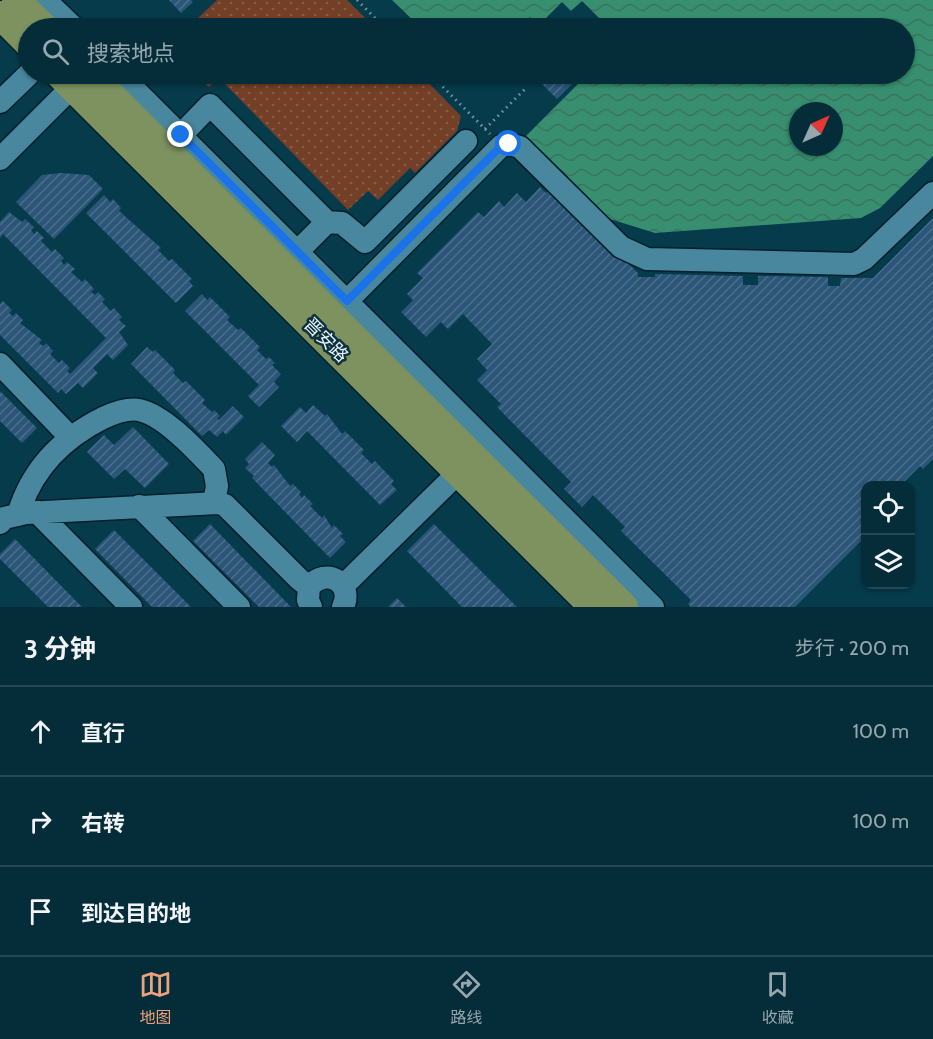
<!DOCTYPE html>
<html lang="zh">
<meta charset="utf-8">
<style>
:root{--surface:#042c39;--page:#123844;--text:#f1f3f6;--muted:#97a7ae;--line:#254853;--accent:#f1a17c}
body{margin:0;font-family:Cabin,"Noto Sans SC",sans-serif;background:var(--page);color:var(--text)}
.controls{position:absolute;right:18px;bottom:18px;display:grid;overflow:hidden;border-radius:12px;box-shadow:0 2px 4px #0004}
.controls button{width:54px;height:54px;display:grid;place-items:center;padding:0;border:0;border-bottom:2px solid var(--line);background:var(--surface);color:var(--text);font:30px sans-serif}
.compass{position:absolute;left:789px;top:102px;width:54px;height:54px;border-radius:50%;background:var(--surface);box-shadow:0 2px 4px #0004;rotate:45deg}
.stop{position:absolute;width:18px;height:18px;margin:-14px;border:4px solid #1a73e8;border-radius:50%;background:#fff}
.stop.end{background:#1a73e8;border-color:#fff;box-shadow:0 2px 6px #0008}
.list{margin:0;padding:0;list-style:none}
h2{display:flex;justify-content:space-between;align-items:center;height:78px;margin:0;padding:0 24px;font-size:26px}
h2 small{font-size:20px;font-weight:400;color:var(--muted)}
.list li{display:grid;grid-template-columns:39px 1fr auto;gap:18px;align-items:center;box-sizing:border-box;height:90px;padding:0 24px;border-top:2px solid var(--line)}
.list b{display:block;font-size:22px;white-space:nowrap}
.list em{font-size:20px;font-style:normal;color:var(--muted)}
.icon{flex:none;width:33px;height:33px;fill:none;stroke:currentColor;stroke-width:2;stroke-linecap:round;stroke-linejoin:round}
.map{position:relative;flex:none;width:933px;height:607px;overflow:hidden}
.search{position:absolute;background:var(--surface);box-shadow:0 2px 4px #0004;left:18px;right:18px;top:18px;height:66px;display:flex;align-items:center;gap:15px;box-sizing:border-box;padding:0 21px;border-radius:33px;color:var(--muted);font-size:22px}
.sheet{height:348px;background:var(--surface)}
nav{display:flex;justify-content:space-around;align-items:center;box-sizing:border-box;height:84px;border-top:2px solid var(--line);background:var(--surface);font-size:16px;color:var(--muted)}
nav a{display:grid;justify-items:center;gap:3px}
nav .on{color:var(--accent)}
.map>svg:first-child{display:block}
</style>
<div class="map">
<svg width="933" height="607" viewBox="0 0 933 607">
<defs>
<pattern id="grass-dots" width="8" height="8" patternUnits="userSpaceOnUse" patternTransform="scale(1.5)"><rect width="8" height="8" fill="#733f26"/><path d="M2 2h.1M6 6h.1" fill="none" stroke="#875b47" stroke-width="1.8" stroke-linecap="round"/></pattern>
<pattern id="water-waves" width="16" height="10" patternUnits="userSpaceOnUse" patternTransform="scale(1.5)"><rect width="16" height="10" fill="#378f6f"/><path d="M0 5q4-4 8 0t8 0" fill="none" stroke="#3c7361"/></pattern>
<pattern id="building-hatch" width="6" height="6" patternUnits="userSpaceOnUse" patternTransform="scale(1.5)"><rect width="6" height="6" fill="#2c5678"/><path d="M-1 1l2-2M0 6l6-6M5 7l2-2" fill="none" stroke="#4a6f8c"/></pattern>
</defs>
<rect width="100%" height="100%" fill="#063b4c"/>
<path fill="url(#grass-dots)" d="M217,0H347L375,28H206L197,19Z
M195,74H420L461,116L457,131L415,173L410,168L378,200L368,191L348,210L219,78L209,87Z"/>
<path fill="url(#water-waves)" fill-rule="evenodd" d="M392,0H933V156L880,208L861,218L655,233L610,219L526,136L588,74H904V28H609L582,1L571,11L562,2L539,25L530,17L518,28H421ZM798,111H834V147H798Z"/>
<path fill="url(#building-hatch)" d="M169,0H191L193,2L181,13Z
M532,74H569L576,80L557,99Z
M61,173L89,175L103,189L54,239L16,202L42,175Z
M540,187L546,193L551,188L638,273V277H655V274L743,276V285H758V276L828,277V286H840L841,278H873L933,218V459L923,469L920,466L901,485H866V536L795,607H691L688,604L691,600L621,531L625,527L593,495L582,507L564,489L571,482L497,407L501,404L477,380L487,370L477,359L492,344L463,314L448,329L441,322L426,337L401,312L413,300L407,294L423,278L417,273L478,212L484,217L499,201L504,207L517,193L526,202Z
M104,195L110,202L113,199L121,208L119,211L161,248L158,250L169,261L172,259L192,279L189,281L193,286L176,303L86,213Z
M9,212L22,222L25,219L34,227L31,230L34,234L37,231L44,238L41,241L52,252L55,249L64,258L61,261L64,265L67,262L75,269L71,272L82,282L85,279L94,289L91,292L95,295L98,292L105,299L102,302L111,311L114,308L122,317L119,320L126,326L119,332L128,345L113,360L107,354L93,368L98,373L83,388L78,383L66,394L61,389L58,393L0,335V304L3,301L12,310L9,313L13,316L16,313L23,320L20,323L42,340L39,343L43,346L46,343L53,351L50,354L59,363L62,360L70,368L67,371L70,374L106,338L3,234L0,238V222Z
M202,294L207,300L210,297L230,317L227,320L238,330L241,328L260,347L257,350L266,359L269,357L275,363L272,365L281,374L274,382L279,387L259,407L248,396L259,385L185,311Z
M147,347L153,352L155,350L175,370L173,373L183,383L186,381L205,400L202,403L212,412L214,410L220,416L217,418L219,420L233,406L244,417L226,435L223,431L217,437L209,430L202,436L131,364Z
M0,391L37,428L22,443L0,421Z
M313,405L325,416L327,414L342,434L345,431L364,450L361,453L372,464L375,461L394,481L391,484L397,490L380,505L307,431L297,442L281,426L300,407L306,413Z
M133,427L169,464L145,488L125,469L114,479L87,452L104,435L114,445Z
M262,442L275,455L268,463L272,467L274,465L290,486L293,484L301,492L299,494L302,498L304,495L313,504L310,506L322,518L324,515L332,528L334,525L343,534L340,536L346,542L330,558L252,478L254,476L245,468L249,464L245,459Z
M210,524L291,607H259L193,541Z
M434,524L517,607H462L407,551Z
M114,530L191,607H152L95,549Z
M15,539L82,607H48L0,559V554Z
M397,598L406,607H388Z"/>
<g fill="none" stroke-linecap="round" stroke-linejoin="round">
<defs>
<path id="minor" d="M45,0L74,28
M119,74L653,607
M0,102L29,74
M181,135L210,105L327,222L297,252
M0,159L84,75
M327,222L342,223L365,242L466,141
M347,301L501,146L509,144L520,147L621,247L647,259L854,264L864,259L933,193
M0,364L70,437
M139,506L239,607
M37,512L131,607
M18,515C31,470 61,439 103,418C114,413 127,408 139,410C164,415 197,451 214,469L217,486L214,502
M0,523L4,518L26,513L218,503L225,505L299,579L309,587
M343,586L459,472
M311,607L308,600L309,587C326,566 354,583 343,607"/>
<path id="major" d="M16,0L45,28
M0,15L28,43
M59,74L593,607
M90,74L624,607"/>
</defs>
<use href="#minor" stroke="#00202c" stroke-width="25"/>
<use href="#major" stroke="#00202c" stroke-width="31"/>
<path stroke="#799ca8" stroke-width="3" stroke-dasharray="1.5 4.5" stroke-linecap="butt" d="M357,0L385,28
M430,74L490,134
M485,129L526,88"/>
<use href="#minor" stroke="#49879f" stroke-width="22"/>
<use href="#major" stroke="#7d925f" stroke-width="28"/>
</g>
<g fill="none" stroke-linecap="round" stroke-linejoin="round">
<path stroke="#1a73e8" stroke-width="8" d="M181,135L347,301L501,146L509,144"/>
</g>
<g text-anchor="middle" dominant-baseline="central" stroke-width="5" stroke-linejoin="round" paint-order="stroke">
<g font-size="18" fill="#e4f6fe" stroke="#0e2f3b">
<text transform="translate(326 340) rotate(45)">晋安路</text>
</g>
</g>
</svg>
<div class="controls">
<button><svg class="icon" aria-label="locate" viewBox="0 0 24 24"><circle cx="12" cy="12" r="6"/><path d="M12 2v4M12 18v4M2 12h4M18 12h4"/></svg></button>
<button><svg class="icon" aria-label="layers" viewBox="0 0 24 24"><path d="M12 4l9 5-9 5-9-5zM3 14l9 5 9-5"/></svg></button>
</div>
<svg class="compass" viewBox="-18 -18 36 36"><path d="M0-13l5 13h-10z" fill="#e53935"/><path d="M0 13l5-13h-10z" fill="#97a7ae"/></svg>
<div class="stop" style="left:509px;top:144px"></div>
<div class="stop end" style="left:181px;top:135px"></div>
<div class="search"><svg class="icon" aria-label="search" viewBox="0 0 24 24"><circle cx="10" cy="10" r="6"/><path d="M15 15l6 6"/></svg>搜索地点</div>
</div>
<section class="sheet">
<h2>3 分钟<small>步行 · 200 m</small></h2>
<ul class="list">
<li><svg class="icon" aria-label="ahead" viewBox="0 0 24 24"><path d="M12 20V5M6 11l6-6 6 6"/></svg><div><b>直行</b></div><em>100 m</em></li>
<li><svg class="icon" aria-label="right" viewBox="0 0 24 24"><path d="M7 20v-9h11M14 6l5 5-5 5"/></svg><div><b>右转</b></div><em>100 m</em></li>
<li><svg class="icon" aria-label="arrive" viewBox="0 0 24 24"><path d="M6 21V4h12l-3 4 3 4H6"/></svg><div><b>到达目的地</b></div></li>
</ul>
</section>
<nav>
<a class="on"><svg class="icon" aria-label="map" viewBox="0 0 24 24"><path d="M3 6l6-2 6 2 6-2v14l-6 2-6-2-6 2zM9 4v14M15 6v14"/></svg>地图</a>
<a><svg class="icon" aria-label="directions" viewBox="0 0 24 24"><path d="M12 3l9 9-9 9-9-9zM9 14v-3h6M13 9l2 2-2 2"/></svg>路线</a>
<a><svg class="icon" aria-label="saved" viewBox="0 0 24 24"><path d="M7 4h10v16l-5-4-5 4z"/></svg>收藏</a>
</nav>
